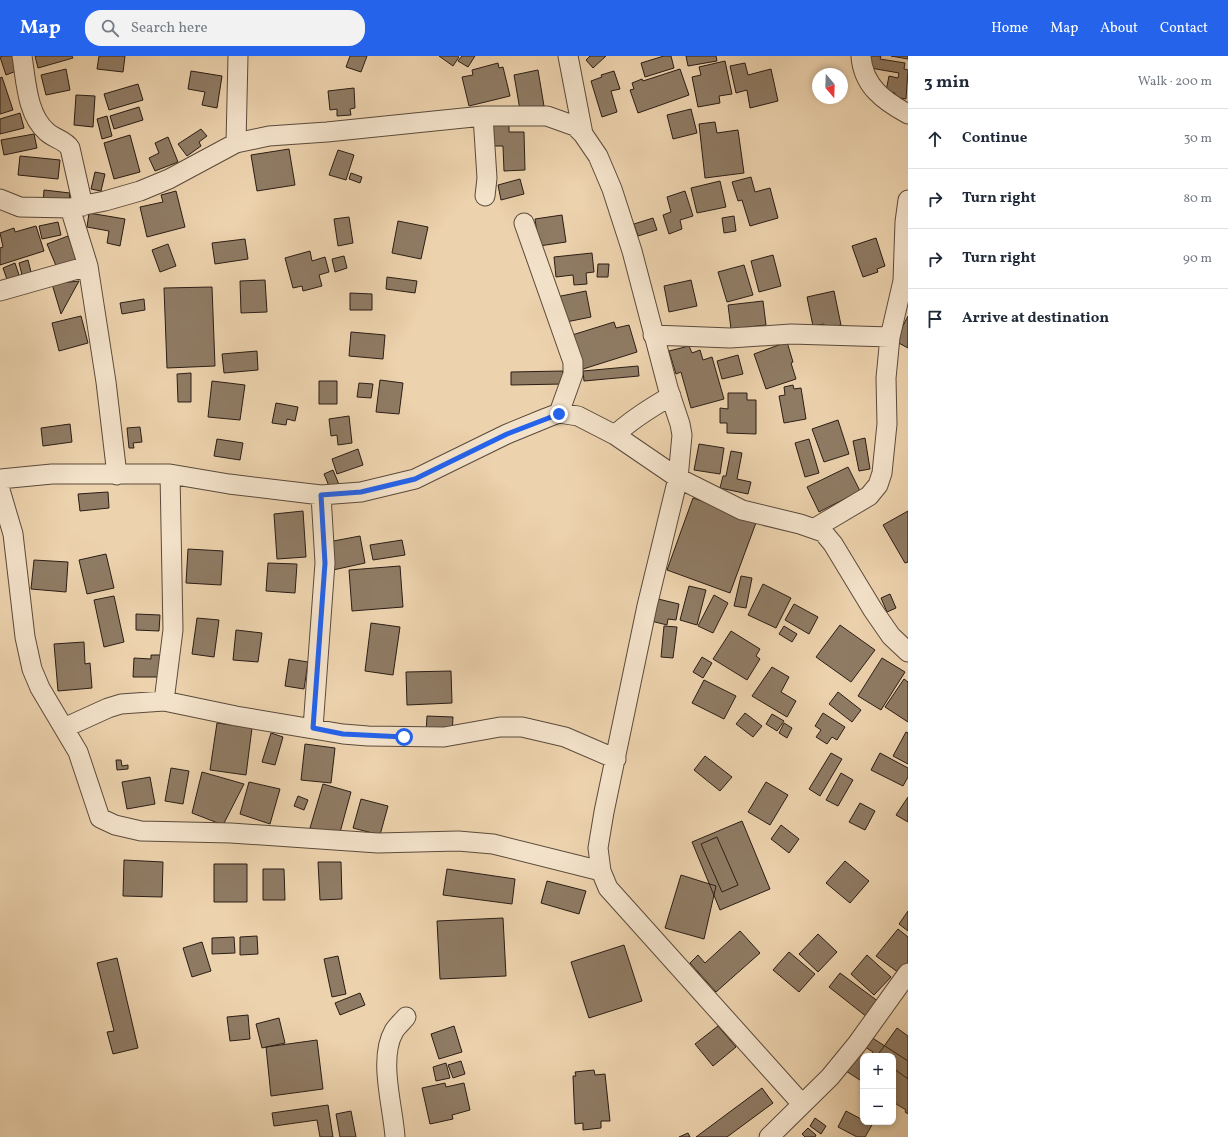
<!DOCTYPE html>
<meta charset="utf-8">
<style>
:root{--surface:#fff;--page:#f2f2f3;--text:#1f2937;--muted:#747a83;--line:#e0e1e3;--accent:#2563eb}
body{margin:0;font-family:Vollkorn,serif;background:var(--page);color:var(--text)}
.controls{position:absolute;right:12px;bottom:12px;display:grid;overflow:hidden;border-radius:8px;box-shadow:0 2px 6px #0003}
.controls button{width:36px;height:36px;display:grid;place-items:center;padding:0;border:0;border-bottom:1px solid var(--line);background:var(--surface);color:var(--text);font:20px sans-serif}
.compass{position:absolute;left:812px;top:12px;width:36px;height:36px;border-radius:50%;background:var(--surface);box-shadow:0 2px 6px #0003;rotate:161deg}
.stop{position:absolute;width:12px;height:12px;margin:-9px;border:3px solid #2563eb;border-radius:50%;background:#fff}
.stop.end{background:#2563eb;border-color:#fff;box-shadow:0 1px 4px #0008}
.list{margin:0;padding:0;list-style:none}
h2{display:flex;justify-content:space-between;align-items:center;height:52px;margin:0;padding:0 16px;font-size:17px}
h2 small{font-size:13px;font-weight:400;color:var(--muted)}
.list li{display:grid;grid-template-columns:26px 1fr auto;gap:12px;align-items:center;box-sizing:border-box;height:60px;padding:0 16px;border-top:1px solid var(--line)}
.list b{display:block;font-size:15px;white-space:nowrap}
.list em{font-size:13px;font-style:normal;color:var(--muted)}
.icon{flex:none;width:22px;height:22px;fill:none;stroke:currentColor;stroke-width:2;stroke-linecap:round;stroke-linejoin:round}
.map{position:relative;flex:none;width:908px;height:1081px;overflow:hidden}
header{display:flex;align-items:center;gap:24px;box-sizing:border-box;height:56px;padding:0 20px;background:var(--accent);color:#fff}
header strong{font-size:19px}
nav{display:flex;gap:22px;margin-inline-start:auto;font-size:14px}
.search{width:280px;height:36px;background:var(--page);display:flex;align-items:center;gap:10px;box-sizing:border-box;padding:0 14px;border-radius:16px;color:var(--muted);font-size:15px}
main{display:flex}
aside{flex:1;background:var(--surface)}
.map>svg:first-child{display:block}
</style>
<header>
<strong>Map</strong>
<div class="search"><svg class="icon" aria-label="search" viewBox="0 0 24 24"><circle cx="10" cy="10" r="6"/><path d="M15 15l6 6"/></svg>Search here</div>
<nav><a>Home</a><a>Map</a><a>About</a><a>Contact</a></nav>
</header>
<main>
<div class="map">
<svg width="908" height="1081" viewBox="0 0 908 1081">
<rect width="100%" height="100%" fill="#ecd2ad"/>
<filter id="stains"><feTurbulence type="fractalNoise" baseFrequency=".005" numOctaves="4"/><feColorMatrix values="0 0 0 0 .2 0 0 0 0 .09 0 0 0 0 .02 0 0 0 .5 -.17"/></filter>
<radialGradient id="worn" r=".72"><stop offset=".6" stop-color="#630" stop-opacity="0"/><stop offset="1" stop-color="#630" stop-opacity=".3"/></radialGradient>
<path fill="#8f7b64" stroke="#2b1d15" d="M3,0H14L19,14L6,19L0,1Z
M35,0H72L73,2L38,12Z
M99,0H125L123,16L97,13Z
M350,0H367L361,16L346,11Z
M439,0H457L459,1L453,10Z
M462,0H475L468,11L458,5Z
M590,0H606L593,12L586,4Z
M664,0H671L674,12L645,21L641,7Z
M686,0H716L717,5L688,10Z
M866,0H881L880,3L905,7L904,13L908,14L906,43L894,41L895,37L886,35L889,20L898,22L899,17L865,11Z
M891,0H908V3Z
M725,5L732,38L719,40L720,47L698,51L692,21L701,19L699,11Z
M498,7L499,12L503,11L510,40L469,50L462,21L473,19L472,14Z
M745,7L748,19L771,13L778,45L750,52L747,34L736,37L730,10Z
M66,13L70,34L46,39L41,19Z
M680,13L689,39L638,57L630,34L634,33L632,27L642,23L643,25Z
M538,14L544,50L520,54L514,19Z
M191,15L222,20L217,52L202,49L205,36L188,33Z
M614,15L620,33L611,35L617,56L602,61L591,25L602,21L601,19Z
M2,21L13,54L0,58V22Z
M138,28L143,44L109,54L104,38Z
M354,32L355,52L350,53L351,59L337,60V53L330,54L328,35Z
M76,39L95,40L93,71L74,69Z
M139,51L143,64L114,73L110,60Z
M691,53L697,77L673,83L667,59Z
M20,57L24,72L0,78V63Z
M107,60L112,80L102,83L97,63Z
M715,66L717,77L738,74L744,117L705,122L699,68Z
M509,67V76H524L525,114L504,115L503,90H493V68Z
M201,73L207,80L199,86L201,90L187,100L178,88Z
M34,78L37,92L4,99L1,84Z
M130,79L140,116L114,123L104,87Z
M168,81L178,106L155,115L149,102L159,97L155,87Z
M289,93L295,129L257,135L251,99Z
M338,94L354,99L346,124L329,119Z
M20,100L60,104L58,123L18,119Z
M95,116L105,118L101,135L91,133Z
M351,117L362,121L360,127L349,123Z
M751,121L755,136L770,132L778,162L750,170L742,144L738,145L732,126Z
M520,123L524,138L501,144L498,129Z
M720,125L726,151L697,157L691,132Z
M44,134L70,137L68,151L43,148Z
M176,135L185,171L147,181L140,151L163,146L161,139Z
M685,135L693,160L680,164L682,173L669,178L663,159L671,156L667,141Z
M89,157L125,163L120,190L107,187L109,175L87,171Z
M562,159L566,186L539,190L535,163Z
M734,160L736,175L724,177L722,162Z
M349,161L353,187L338,190L334,163Z
M653,162L657,174L638,180L634,168Z
M398,165L428,171L421,203L392,197Z
M58,166L61,179L42,183L39,170Z
M36,170L44,195L0,209V192L3,191L0,177L14,172L15,176Z
M68,180L77,204L57,212L47,188Z
M876,182L885,210L877,213L878,216L863,221L852,190Z
M245,183L248,203L215,208L212,187Z
M168,188L176,210L160,216L152,194Z
M310,195L312,205L325,201L329,216L319,219L322,230L303,235L302,230L293,232L285,202Z
M592,197L594,216L586,217L587,228L574,229L573,219L556,221L554,201Z
M773,199L781,230L759,236L751,205Z
M344,200L347,212L335,216L332,203Z
M28,204L32,220L23,223L19,207Z
M15,207L21,225L9,229L3,212Z
M598,208H609L608,221H597Z
M744,209L753,239L727,246L718,216Z
M387,221L417,225L415,237L386,233Z
M265,224L267,256L241,257L240,225Z
M691,224L697,250L669,256L664,230Z
M79,225L61,258L52,228Z
M212,231L215,310L167,312L164,232Z
M586,235L591,261L561,267L556,241Z
M834,235L841,269L825,272L824,268L813,270L807,241Z
M350,237L372,238V254H350Z
M144,243L145,254L122,258L120,247Z
M763,245L766,269L731,273L728,249Z
M81,260L88,287L59,295L52,267Z
M908,260V292L895,285Z
M614,266L616,272L629,269L637,296L580,314L569,280Z
M351,276L385,279L383,303L349,300Z
M787,286L793,306L791,307L796,323L766,333L754,298Z
M689,290L692,297L700,294L703,304L712,301L724,343L691,352L681,316L676,318L669,295Z
M257,295L258,314L224,317L222,298Z
M738,299L743,318L722,323L717,305Z
M638,310L639,320L584,325L583,315Z
M563,315V328L511,329V316Z
M191,317V346H178L177,318Z
M380,324L403,327L399,358L376,356Z
M212,325L245,329L240,364L208,361Z
M319,325H337V348H319Z
M359,327L373,328L371,342L357,341Z
M793,329L794,333L801,332L806,363L784,367L779,340L785,339L784,331Z
M728,337H747V344H756V378L727,377V367H720V352L728,353Z
M276,347L298,351L295,365L287,363L286,369L272,367Z
M349,360L352,387L338,389L337,379L331,380L329,363Z
M838,364L849,398L824,406L812,373Z
M70,368L72,386L43,390L41,372Z
M140,371L142,386L133,387L134,392H129L127,372Z
M865,382L870,413L859,415L853,385Z
M217,383L243,387L240,404L214,400Z
M809,383L819,417L805,421L795,387Z
M699,388L724,392L720,418L694,414Z
M358,393L363,409L337,418L332,403Z
M731,395L742,397L737,423L751,426L748,438L720,432L723,420H726Z
M848,411L860,435L819,456L807,431Z
M333,414L340,431L331,435L324,418Z
M108,436L109,452L80,455L78,438Z
M693,442L757,464L730,537L667,514Z
M303,455L306,501L277,503L274,458Z
M908,455V506L905,507L883,469Z
M360,480L365,507L333,514L328,486Z
M402,484L405,499L373,504L370,489Z
M188,493L223,495L221,529L186,527Z
M106,498L114,532L87,538L79,504Z
M34,504L68,506L66,536L31,533Z
M268,507L297,508L295,537L266,535Z
M400,510L403,551L352,555L349,514Z
M741,520L752,522L746,552L734,550Z
M763,528L791,542L776,572L748,559Z
M689,530L706,534L697,569L680,564Z
M890,538L896,552L887,556L881,542Z
M714,539L728,547L713,577L698,570Z
M114,540L124,586L104,591L94,544Z
M654,542L679,548L676,564L668,563L667,569L651,565Z
M794,548L818,561L809,578L785,564Z
M136,558L160,559L159,575L136,574Z
M197,562L219,564L214,601L192,598Z
M371,567L400,571L393,619L365,615Z
M840,569L875,594L851,626L816,601Z
M664,570L677,571L673,602L661,601Z
M784,570L797,578L792,586L779,578Z
M236,574L262,577L258,606L233,604Z
M731,575L760,593L756,600L760,603L747,624L713,603Z
M84,586L85,608L90,607L92,632L58,635L54,588Z
M151,599H164L162,621H133L134,602L151,603Z
M702,601L712,607L703,622L693,616Z
M882,602L905,616L881,654L858,640Z
M289,603L308,606L304,633L285,630Z
M772,611L789,621L781,636L796,645L787,661L752,640Z
M451,615L452,647L407,649L406,616Z
M904,623L908,626V666L885,651Z
M704,624L736,640L724,663L692,647Z
M838,636L861,654L852,666L829,648Z
M745,657L762,670L753,681L736,668Z
M823,657L845,671L837,684L832,681L827,688L816,681L821,674L815,670Z
M772,658L784,665L777,675L766,668Z
M427,660L453,661L452,678L426,677Z
M217,667L252,672L246,719L210,714Z
M784,667L792,672L787,682L779,677Z
M906,676L908,677V708L893,700Z
M271,677L283,681L275,709L262,706Z
M305,688L335,692L331,727L301,724Z
M831,697L842,703L820,740L809,733Z
M880,697L908,712V721L903,730L871,714Z
M705,700L732,721L720,735L694,714Z
M116,704H121L122,710L128,709V713L117,714Z
M171,712L189,715L183,748L165,745Z
M202,716L244,728L223,769L192,757Z
M841,717L853,724L838,750L826,744Z
M150,721L155,748L127,753L122,726Z
M249,726L280,733L270,768L240,758Z
M766,726L788,739L770,769L748,756Z
M323,728L351,736L339,780L310,772Z
M298,740L308,744L304,754L294,750Z
M908,741V766L896,759Z
M361,743L388,750L380,779L353,772Z
M860,747L875,755L865,774L849,766Z
M742,765L770,833L720,854L692,786Z
M781,769L799,783L789,797L771,783Z
M717,781L738,829L722,836L701,788Z
M124,804L163,806L162,841L123,840Z
M845,805L869,825L850,847L826,827Z
M318,806H341L342,843L320,844Z
M214,808H247V846H214Z
M263,813H284L285,844H263Z
M447,813L515,823L512,848L443,839Z
M681,819L716,830L704,883L665,872Z
M547,825L586,835L579,858L541,847Z
M908,855V875L899,868Z
M503,862L506,920L440,923L437,865Z
M898,873L908,881V906L899,917L876,900Z
M740,875L760,897L716,936L690,907L698,899L705,907Z
M818,878L837,896L818,916L799,898Z
M257,880L258,898L240,899V881Z
M234,881L235,897L212,898V882Z
M202,886L211,915L192,921L183,892Z
M624,889L642,945L589,962L571,906Z
M789,896L815,918L799,936L773,914Z
M867,899L891,921L874,939L851,918Z
M338,900L346,938L332,941L324,903Z
M117,902L138,992L113,998L107,976L114,975L97,907Z
M840,917L879,946L867,961L829,931Z
M360,937L365,949L340,959L335,947Z
M248,959L250,983L230,985L227,961Z
M279,962L285,987L262,992L256,968Z
M454,970L462,996L439,1003L431,978Z
M718,970L736,991L713,1010L695,988Z
M897,972L908,980V1023L893,1012V1000H877Z
M871,981L908,1005V1058L905,1056L906,1054L893,1046V1000H871L873,996L865,991Z
M317,984L323,1033L271,1040L266,991Z
M858,997L863,1000V1026L846,1015Z
M461,1005L465,1018L453,1022L448,1009Z
M446,1007L450,1022L436,1025L433,1011Z
M594,1014L595,1019L605,1018L610,1065H601V1072L583,1074V1067L575,1068L573,1020H576L575,1016Z
M445,1027L446,1031L464,1027L470,1054L452,1059L453,1063L430,1068L422,1032Z
M762,1032L773,1047L727,1081H696Z
M328,1049L333,1081H320L317,1064L274,1070L272,1057Z
M351,1055L356,1081H340L336,1058Z
M846,1055L863,1064V1066L872,1069L865,1081H857L838,1071Z
M815,1062L826,1070L821,1078L810,1070Z
M808,1072L816,1079L815,1081H805L802,1078Z
M688,1077L690,1081H679Z"/>
<g fill="none" stroke-linecap="round" stroke-linejoin="round">
<defs>
<path id="street" d="M22,0C26,25 27,59 47,76C55,83 65,84 70,92L83,150
M568,0L583,78
M861,0C863,30 884,45 908,58
M483,60L487,122L485,140
M236,87L238,0
M0,143L20,151L70,152L105,145L140,135L169,123L236,87L269,80L327,76L483,60H547L575,70L583,78L598,100L612,133L632,195L668,332L680,368L682,379L678,422L647,550L604,756L598,792L601,815L608,832L802,1048
M70,152L88,210L106,326L117,419
M524,167L573,306V318L559,357
M0,235L88,210
M653,279L730,282L791,278L890,281
M615,379C632,363 650,352 671,340
M0,423L52,418H170L229,428L321,439L361,436L415,423L507,378L546,362L559,357L578,360L615,379L678,422L742,454L800,468L823,476L833,488L873,554L891,580L908,596
M0,434L13,478L25,581L32,613L40,632L78,696L100,762L115,769L141,775L231,777L378,787L458,785L493,788L601,815
M815,472L869,440L878,429L882,417L887,368L886,322L890,281L903,225L905,166L908,144
M164,645L173,574L170,418
M64,672L108,652L121,648L164,645L236,660L343,678L368,680L444,681L500,671H522L565,681L616,703
M313,672L325,507L321,439
M395,1081C393,1050 378,1003 394,975C397,970 402,966 406,961
M769,1081L830,1021L857,988L908,917"/>
</defs>
<use href="#street" stroke="#5b4a3b" stroke-width="21"/>
<use href="#street" stroke="#f3e2ca" stroke-width="19"/>
</g>
<g fill="none" stroke-linecap="round" stroke-linejoin="round">
<path stroke="#2563eb" stroke-width="5" d="M404,681L343,678L313,672L325,507L321,439L361,436L415,423L507,378L559,358"/>
</g>
<rect width="100%" height="100%" filter="url(#stains)"/>
<rect width="100%" height="100%" fill="url(#worn)"/>
</svg>
<div class="controls">
<button>+</button>
<button>−</button>
</div>
<svg class="compass" viewBox="-18 -18 36 36"><path d="M0-13l5 13h-10z" fill="#e53935"/><path d="M0 13l5-13h-10z" fill="#747a83"/></svg>
<div class="stop" style="left:404px;top:681px"></div>
<div class="stop end" style="left:559px;top:358px"></div>
</div>
<aside>
<h2>3 min<small>Walk · 200 m</small></h2>
<ul class="list">
<li><svg class="icon" aria-label="ahead" viewBox="0 0 24 24"><path d="M12 20V5M6 11l6-6 6 6"/></svg><div><b>Continue</b></div><em>30 m</em></li>
<li><svg class="icon" aria-label="right" viewBox="0 0 24 24"><path d="M7 20v-9h11M14 6l5 5-5 5"/></svg><div><b>Turn right</b></div><em>80 m</em></li>
<li><svg class="icon" aria-label="right" viewBox="0 0 24 24"><path d="M7 20v-9h11M14 6l5 5-5 5"/></svg><div><b>Turn right</b></div><em>90 m</em></li>
<li><svg class="icon" aria-label="arrive" viewBox="0 0 24 24"><path d="M6 21V4h12l-3 4 3 4H6"/></svg><div><b>Arrive at destination</b></div></li>
</ul>
</aside>
</main>
